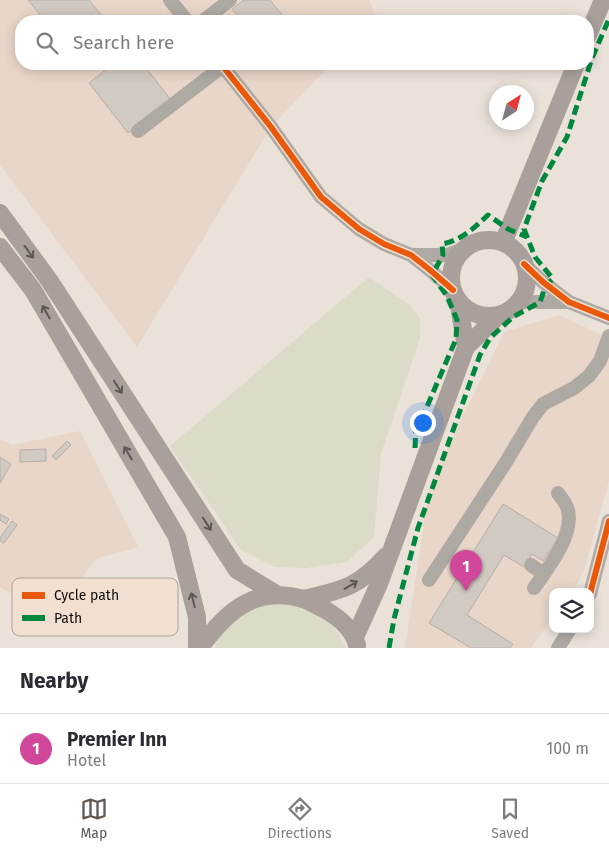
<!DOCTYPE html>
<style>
:root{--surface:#fff;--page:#f2f2f3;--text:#2b2b33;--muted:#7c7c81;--line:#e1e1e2;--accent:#5e5752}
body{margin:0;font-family:"Fira Sans",sans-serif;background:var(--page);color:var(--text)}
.controls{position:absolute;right:15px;bottom:15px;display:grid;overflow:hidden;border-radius:10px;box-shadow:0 2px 12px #0003}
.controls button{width:45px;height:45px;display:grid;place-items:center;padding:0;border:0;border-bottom:1px solid var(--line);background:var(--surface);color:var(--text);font:25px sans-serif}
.compass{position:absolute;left:489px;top:85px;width:45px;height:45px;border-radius:50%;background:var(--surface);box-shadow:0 2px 12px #0003;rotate:36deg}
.you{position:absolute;left:422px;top:422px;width:18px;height:18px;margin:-12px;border:4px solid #fff;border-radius:50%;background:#1a73e8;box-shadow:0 0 0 8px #1a73e833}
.badge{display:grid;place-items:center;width:32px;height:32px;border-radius:50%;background:var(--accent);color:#fff;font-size:16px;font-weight:700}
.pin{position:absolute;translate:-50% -41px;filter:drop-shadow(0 1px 2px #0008)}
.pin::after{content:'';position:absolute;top:26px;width:18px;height:15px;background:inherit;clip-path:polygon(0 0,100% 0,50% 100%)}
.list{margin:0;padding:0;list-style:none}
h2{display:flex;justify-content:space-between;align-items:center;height:65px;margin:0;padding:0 20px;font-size:21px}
h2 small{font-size:16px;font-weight:400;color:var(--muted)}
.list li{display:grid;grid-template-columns:32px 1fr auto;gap:15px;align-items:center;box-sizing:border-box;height:70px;padding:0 20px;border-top:1px solid var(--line)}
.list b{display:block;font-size:19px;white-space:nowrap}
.list p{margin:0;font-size:16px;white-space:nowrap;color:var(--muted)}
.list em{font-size:16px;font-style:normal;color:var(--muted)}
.icon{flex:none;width:28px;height:28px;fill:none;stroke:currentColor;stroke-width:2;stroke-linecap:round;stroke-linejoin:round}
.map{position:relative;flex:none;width:609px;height:648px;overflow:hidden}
.search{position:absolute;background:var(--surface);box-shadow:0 2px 12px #0003;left:15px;right:15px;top:15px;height:55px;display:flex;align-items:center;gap:12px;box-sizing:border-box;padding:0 18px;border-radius:20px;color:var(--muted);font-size:19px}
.sheet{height:135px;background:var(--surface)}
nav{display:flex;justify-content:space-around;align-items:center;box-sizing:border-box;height:70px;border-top:1px solid var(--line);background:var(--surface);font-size:14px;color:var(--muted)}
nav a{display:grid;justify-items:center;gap:2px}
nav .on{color:var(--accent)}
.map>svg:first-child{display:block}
</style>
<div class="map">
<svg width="609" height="648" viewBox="0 0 609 648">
<rect width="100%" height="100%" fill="#eae1d9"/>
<path fill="#e8d6c9" d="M0,0H369L376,16L371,21H21V64H331L271,127L137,347L0,165Z
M559,315L609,338V481L583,574L571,592H553V617L531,648H405L430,484L504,332Z
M80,431L138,547L96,559L52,617L0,587V439L12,445Z"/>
<path fill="#dcdbc8" d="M369,277L410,305L420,318V338L381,454L374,537L347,562L306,568L275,567L241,550L170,446Z
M263,604H298L329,618L346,648H215L221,627Z"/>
<path fill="#d1cac3" stroke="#b5aea8" d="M28,0H89L106,21H45Z
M244,0H270L287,21H242L232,9Z
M113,64H143L171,100L128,133L89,83Z
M67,441L71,445L56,460L52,456Z
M46,449V461L20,462V450Z
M0,457L11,464L0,483Z
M503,504L558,538L543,561L532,554L524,567L504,555L467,615L513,644L510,648H471L429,623Z
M0,514L9,519L6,524L0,520Z
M12,521L17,525L4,543L0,541V538Z"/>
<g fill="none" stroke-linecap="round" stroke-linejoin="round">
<path stroke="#afa9a4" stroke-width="14" d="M170,0L187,21
M203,21L230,0
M221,64L271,127L321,197L359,229L384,244L411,255L430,270L453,290
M138,131L223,66
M411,255H447L466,248
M524,264L543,282L569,302L609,318
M518,302H569
M531,565L544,574
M429,580L506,462L533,417L543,404L574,388L589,376L600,361L609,336
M534,588C548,568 574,536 568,510C567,504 561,498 558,493
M590,594L609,521
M558,648L570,629"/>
<path stroke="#a9a09c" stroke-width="18" d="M588,35L603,0
M0,213L49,280L237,570L276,594
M451 278a38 38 0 1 1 76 0a38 38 0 1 1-76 0Z
M503,243L576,64
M0,247L33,290L177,537L197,617V648
M458,300L466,347
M304,599C342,590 359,587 386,556
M355,637L379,584L466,347L499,315
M200,648C226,611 256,585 303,599C310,601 317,606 324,609C338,617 353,629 357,645"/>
<path stroke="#00873e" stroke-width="5" stroke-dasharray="10 5" stroke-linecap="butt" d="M415,448L416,426L426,409L456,339L457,320L447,296L432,275L443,255L442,244C462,240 474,228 488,215L508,229L527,237
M389,648L394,619L418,528L480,355L490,338L513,317L540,302L546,285L553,279L535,257L524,229L542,181L567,137L592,58L609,19"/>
<defs>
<path id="cycleway" d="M221,64L271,127L321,197L359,229L384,244L411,255L430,270L453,290
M524,264L543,282L569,302L609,318
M590,594L609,521"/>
</defs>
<use href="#cycleway" stroke="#f1e0d2" stroke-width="9"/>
<use href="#cycleway" stroke="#e8590c" stroke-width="6"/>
</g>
<defs><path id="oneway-shaft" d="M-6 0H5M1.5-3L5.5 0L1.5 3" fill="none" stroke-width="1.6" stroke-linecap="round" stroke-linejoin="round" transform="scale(1.25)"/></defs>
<g stroke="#5e5652">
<use href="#oneway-shaft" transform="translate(29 252) rotate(54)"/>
<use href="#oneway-shaft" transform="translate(46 312) rotate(-120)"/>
<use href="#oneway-shaft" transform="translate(118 387) rotate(57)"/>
<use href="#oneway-shaft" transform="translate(128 453) rotate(-120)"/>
<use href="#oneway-shaft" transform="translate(207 524) rotate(57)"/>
<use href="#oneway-shaft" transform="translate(351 585) rotate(-31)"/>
<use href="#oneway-shaft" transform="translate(193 600) rotate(-104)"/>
</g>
<rect x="12" y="578" width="166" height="58" rx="8" fill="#f1e0d2" stroke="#aea196" stroke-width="1"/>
<rect x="22" y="592" width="23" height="7" fill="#e8590c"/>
<rect x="22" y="615" width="23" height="6" fill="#00873e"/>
<g font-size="14" fill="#120d09">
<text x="54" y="600">Cycle path</text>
<text x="54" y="623">Path</text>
</g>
</svg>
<div class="controls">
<button><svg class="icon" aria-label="layers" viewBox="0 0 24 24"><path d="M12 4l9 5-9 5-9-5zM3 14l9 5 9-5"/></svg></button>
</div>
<svg class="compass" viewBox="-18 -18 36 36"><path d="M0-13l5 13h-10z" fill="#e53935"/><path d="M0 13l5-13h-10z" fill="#7c7c81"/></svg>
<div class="you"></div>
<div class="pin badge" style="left:466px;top:591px;background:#d1479c">1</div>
<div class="search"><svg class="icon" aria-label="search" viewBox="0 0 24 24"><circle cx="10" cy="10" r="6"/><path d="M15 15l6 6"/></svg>Search here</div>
</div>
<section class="sheet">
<h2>Nearby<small></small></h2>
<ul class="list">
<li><span class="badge" style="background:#d1479c">1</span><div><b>Premier Inn</b><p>Hotel</p></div><em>100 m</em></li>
</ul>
</section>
<nav>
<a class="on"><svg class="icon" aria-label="map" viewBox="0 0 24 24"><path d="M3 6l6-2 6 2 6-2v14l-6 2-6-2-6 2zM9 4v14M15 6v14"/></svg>Map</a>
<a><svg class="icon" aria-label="directions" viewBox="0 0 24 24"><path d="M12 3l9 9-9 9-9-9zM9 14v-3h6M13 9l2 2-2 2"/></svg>Directions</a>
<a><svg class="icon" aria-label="saved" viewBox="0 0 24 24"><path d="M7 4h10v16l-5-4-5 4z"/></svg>Saved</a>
</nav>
